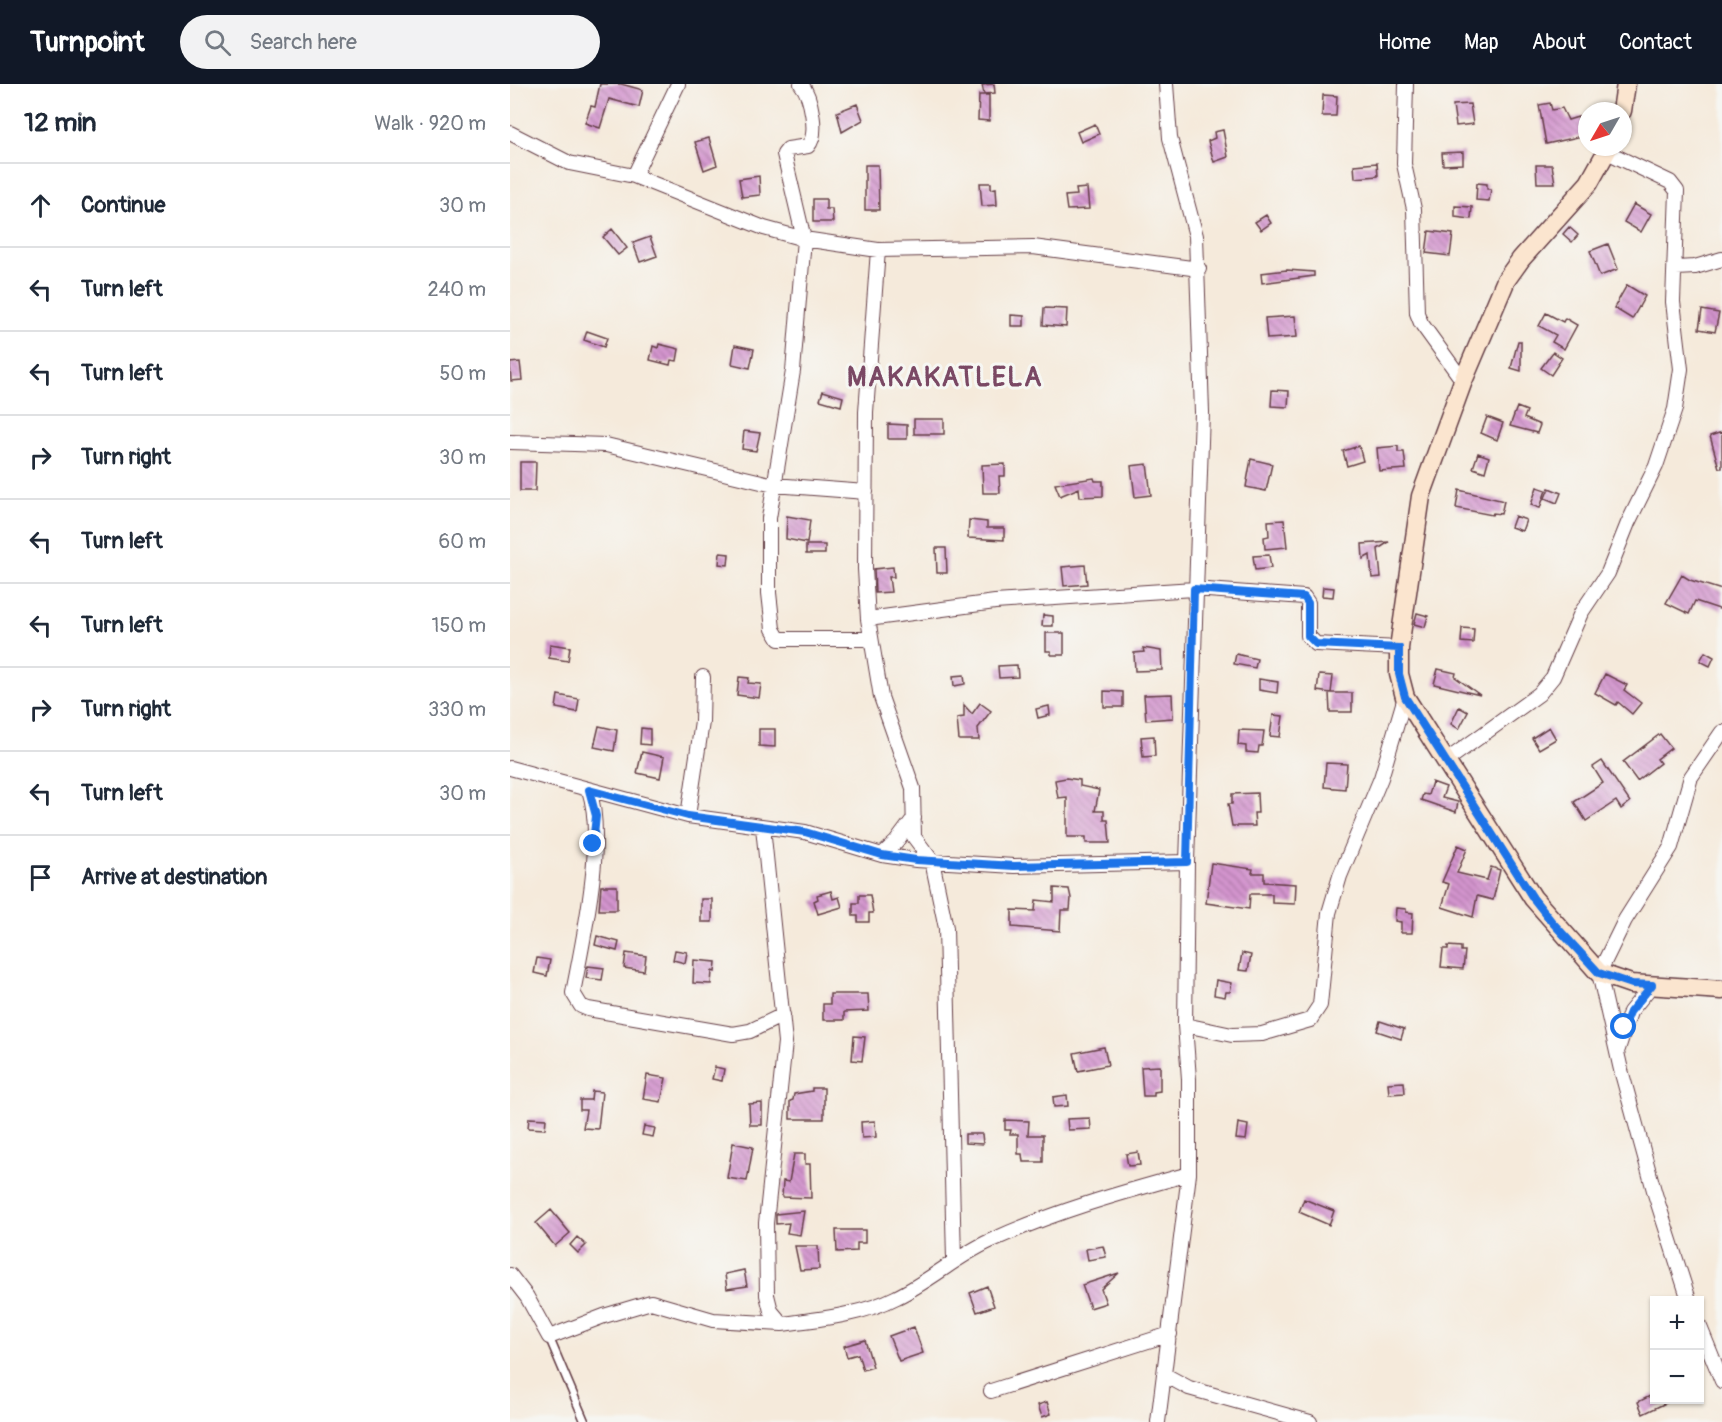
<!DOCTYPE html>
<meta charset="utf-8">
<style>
:root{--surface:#fff;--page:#f2f2f3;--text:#1f2937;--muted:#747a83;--line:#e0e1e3;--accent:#111827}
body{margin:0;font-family:Pangolin,sans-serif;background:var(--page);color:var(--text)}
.controls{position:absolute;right:18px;bottom:18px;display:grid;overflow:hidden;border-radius:0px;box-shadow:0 2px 4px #0004}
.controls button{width:54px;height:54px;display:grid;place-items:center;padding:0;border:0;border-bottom:2px solid var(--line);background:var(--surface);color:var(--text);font:30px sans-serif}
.compass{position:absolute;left:1068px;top:18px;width:54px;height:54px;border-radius:50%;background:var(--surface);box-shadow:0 2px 4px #0004;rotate:231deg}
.stop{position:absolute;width:18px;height:18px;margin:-14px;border:4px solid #1a73e8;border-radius:50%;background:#fff}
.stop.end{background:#1a73e8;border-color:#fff;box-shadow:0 2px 6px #0008}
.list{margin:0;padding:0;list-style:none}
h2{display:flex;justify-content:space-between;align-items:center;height:78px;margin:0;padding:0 24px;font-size:26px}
h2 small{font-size:20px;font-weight:400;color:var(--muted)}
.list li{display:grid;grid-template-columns:39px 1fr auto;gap:18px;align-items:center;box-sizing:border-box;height:84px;padding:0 24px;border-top:2px solid var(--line)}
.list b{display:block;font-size:22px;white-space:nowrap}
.list em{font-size:20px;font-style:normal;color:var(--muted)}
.icon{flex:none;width:33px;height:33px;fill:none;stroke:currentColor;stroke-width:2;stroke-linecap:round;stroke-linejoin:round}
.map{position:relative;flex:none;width:1212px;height:1338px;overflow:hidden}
header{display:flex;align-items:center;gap:36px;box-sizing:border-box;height:84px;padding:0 30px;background:var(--accent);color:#fff}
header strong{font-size:28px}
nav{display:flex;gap:33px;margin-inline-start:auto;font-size:21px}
.search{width:420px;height:54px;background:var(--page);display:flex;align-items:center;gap:15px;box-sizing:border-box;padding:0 21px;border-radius:33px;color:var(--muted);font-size:22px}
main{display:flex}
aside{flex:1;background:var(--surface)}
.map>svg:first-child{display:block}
</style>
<header>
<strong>Turnpoint</strong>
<div class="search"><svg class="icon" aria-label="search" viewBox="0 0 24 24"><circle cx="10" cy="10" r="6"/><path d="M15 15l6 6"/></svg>Search here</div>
<nav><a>Home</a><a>Map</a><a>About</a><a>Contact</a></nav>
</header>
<main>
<aside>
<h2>12 min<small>Walk · 920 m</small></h2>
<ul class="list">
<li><svg class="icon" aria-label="ahead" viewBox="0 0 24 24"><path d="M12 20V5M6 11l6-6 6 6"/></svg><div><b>Continue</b></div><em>30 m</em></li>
<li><svg class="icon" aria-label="left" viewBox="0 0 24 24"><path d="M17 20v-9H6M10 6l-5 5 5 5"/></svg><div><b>Turn left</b></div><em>240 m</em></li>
<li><svg class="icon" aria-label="left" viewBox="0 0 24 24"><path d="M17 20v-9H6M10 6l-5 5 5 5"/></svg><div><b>Turn left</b></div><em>50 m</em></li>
<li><svg class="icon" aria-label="right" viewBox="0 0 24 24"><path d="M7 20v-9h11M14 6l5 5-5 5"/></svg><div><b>Turn right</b></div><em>30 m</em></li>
<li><svg class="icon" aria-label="left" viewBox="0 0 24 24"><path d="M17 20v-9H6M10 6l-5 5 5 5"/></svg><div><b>Turn left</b></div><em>60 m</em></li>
<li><svg class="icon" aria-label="left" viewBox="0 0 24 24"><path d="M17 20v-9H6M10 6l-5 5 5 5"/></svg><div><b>Turn left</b></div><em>150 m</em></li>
<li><svg class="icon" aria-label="right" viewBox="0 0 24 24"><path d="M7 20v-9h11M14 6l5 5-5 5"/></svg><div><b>Turn right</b></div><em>330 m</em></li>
<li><svg class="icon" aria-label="left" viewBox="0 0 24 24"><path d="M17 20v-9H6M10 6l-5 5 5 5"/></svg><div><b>Turn left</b></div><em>30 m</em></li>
<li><svg class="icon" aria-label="arrive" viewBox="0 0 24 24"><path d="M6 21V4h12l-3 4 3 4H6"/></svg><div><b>Arrive at destination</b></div></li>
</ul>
</aside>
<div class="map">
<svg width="1212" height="1338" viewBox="0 0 1212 1338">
<defs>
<pattern id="building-back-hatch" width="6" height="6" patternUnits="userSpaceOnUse" patternTransform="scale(1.5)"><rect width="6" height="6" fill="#d394ce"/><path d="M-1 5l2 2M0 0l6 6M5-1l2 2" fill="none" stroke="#ad78a7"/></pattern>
</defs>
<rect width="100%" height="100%" fill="#f6f6f2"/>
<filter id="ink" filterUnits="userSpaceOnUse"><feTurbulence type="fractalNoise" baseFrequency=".0167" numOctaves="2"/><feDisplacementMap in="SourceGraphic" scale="12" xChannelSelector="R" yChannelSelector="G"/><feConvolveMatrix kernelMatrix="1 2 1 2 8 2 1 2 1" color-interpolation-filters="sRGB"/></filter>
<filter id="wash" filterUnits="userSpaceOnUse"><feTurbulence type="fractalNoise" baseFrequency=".008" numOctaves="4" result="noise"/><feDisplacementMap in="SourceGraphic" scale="24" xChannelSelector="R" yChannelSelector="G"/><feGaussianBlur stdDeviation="1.35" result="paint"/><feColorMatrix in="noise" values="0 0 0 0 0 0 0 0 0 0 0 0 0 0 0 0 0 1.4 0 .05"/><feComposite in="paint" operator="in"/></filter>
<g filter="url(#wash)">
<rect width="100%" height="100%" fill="#f5eadb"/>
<g id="blocks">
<path fill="url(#building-back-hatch)" d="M90,0H111L133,6L129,23L99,15L90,44L75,39L81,22L85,23Z
M484,0L485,9L474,10L472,1Z
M469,11H479V37L468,36Z
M813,11L827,12L826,32H812Z
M1040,19L1042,26L1052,24L1058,36L1071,32L1077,51L1036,60L1029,21Z
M347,20L353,36L332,48L327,28Z
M960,20L963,40L946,42L943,21Z
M585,40L589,50L571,58L567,48Z
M713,46L718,73L704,78L698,57L705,54L704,48Z
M199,54L207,81L194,86L185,58Z
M953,68V80L933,81L932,69Z
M867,79L868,92L845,94L844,81Z
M355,81H368L369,126H355Z
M1026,81H1042L1045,99H1027Z
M249,92L250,111L232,113L229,95Z
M470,99H481V105L486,104L487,121L472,122Z
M967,99L977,100V105H981L979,117L966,116Z
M577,104L579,125L557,126L555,112L567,111L566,105Z
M303,115H316V125H322L323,138H303Z
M1124,120L1141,130L1131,148L1114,138Z
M945,122L962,123L961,135L945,133Z
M756,131L761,139L751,146L745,138Z
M1059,143L1068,151L1062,158L1053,150Z
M102,145L117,164L108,171L93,153Z
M919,147L943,150L940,172L916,169Z
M140,153L147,172L130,178L123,159Z
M1098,160L1108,185L1090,192L1080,167Z
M777,186L804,188V192L752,199L751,189Z
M1117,201L1135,212L1122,235L1104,224Z
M534,224L557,225L556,243L533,241Z
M1192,226L1209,229L1205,248L1189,245Z
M1036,229L1053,238L1055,234L1067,241L1054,265L1042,258L1046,251L1029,242Z
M501,231L514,232V242H501Z
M785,232L787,253L757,255L755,234Z
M77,247L97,254L94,263L74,256Z
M1008,257H1011V287L1001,284Z
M149,260L169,265L167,277L161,276L160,281L140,276L143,262L148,264Z
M225,261L244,265L240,284L222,280Z
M1043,268L1052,274L1041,291L1031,284Z
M10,278L12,296L1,297L0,279Z
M762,306L779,307L778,323L761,322Z
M313,307L333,313L331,322L310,316Z
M1007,323L1017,327L1014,334L1030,341L1027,349L1000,342Z
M977,333L993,339L987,356L971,349Z
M404,335H434V350H404Z
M378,340L397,341V355H378Z
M234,347L250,349L246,367L232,365Z
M1212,348V384H1209L1200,352Z
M849,362L853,377L837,382L833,367Z
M888,362V368H894L896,385L869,387L867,364Z
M968,369L979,373L975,388L963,384Z
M741,375L762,380L756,407L736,403Z
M10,378H26L25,407H10Z
M495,380V392H489L490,409H473L472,381Z
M637,380L641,411L625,413L621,382Z
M584,394L585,397H593V412L570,413L569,404L550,412L545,400Z
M1027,403L1036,406L1030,424L1021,421Z
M1039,404L1051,409L1047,419L1035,414Z
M949,406L994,417L991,430L983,429L982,431L946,424Z
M277,432L300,436L297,459L276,455Z
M1005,432L1016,436L1012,447L1001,443Z
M459,436L477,438V444H494V456L458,454Z
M774,436L777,463L755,465L754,453L759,452L758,437Z
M879,458L868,465L871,493L862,494L860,471L853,475L852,460Z
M296,461H315V470H296Z
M426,464H436L437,489H427Z
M210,469L219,470L218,481L209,480Z
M759,471L761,484L745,486L743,472Z
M575,481L577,500L554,502L552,483Z
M383,483L384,493H379L381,508L365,509L364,485Z
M1172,491L1180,496L1212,506V526L1185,517L1179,530L1156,519Z
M813,503L824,504L823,513L812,512Z
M907,529L918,532L915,543L904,540Z
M533,531L543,532V542H532Z
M952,544L964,545L963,559L951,558Z
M536,549H554V571H541V567H536Z
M40,560L60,563L58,577L39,574Z
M633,564L651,567L652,586L625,587L624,569L634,568Z
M1195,568L1204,573L1200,582L1190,577Z
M726,570L747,575L745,584L724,580Z
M507,581L508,593L489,594L488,582Z
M928,585L946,589L945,593L970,611L924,600Z
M1095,590L1117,601L1114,606L1131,619L1122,630L1108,618L1106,621L1085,609Z
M454,591L455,600L444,602L443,592Z
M809,591L823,592L821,609L807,607Z
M229,593L239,594L238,599L251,600L249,614L227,611Z
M749,595L768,598L767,609L749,606Z
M594,607L613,608V623H594Z
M819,609H842V628H820Z
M662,610L663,634L636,636L634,611Z
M48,611L69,615L67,628L46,624Z
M470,619L481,627L468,644L469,656H449L447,634L454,633V621L462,630Z
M539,622L540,631L528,634L526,625Z
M949,623L958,628L949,645L941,640Z
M763,631L773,632L770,653L760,652Z
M89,642L107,646L104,667L84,663Z
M1039,643L1046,655L1029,665L1022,654Z
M131,644L140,645V661L130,660Z
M249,645H265V663L249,662Z
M729,646L754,647L752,662H749L748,669L736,668V662L728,661Z
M1150,650L1161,664L1147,675L1150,679L1127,697L1113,678Z
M644,652L645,672L633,673L631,653Z
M132,668L154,673L150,694L127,689Z
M1092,677L1120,718L1111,725L1106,717L1076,737L1064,718L1093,699L1083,683Z
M816,679L837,680L835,705L814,703Z
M556,694L570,696V702L589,706L585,727H594V736H598L600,759H576V753H557V713L548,714L545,696Z
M922,698L936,703L932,714L948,718L946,728L911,716L913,710L918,711Z
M747,709L748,729H744L745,742H722L718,720H722V710Z
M948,761L957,765L947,789L977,796L981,783L990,786L983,816L967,812L963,833L932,823L939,800L932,798Z
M701,779L743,785L742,789H754V798L786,800L785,820L762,819V810H740L739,825L696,819Z
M91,802H107V826H89Z
M544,804L559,805L561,814L560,826H551L550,847L502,843V826L525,827L526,816L544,818Z
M321,807L323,815L329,813L332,823L308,830L304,817L308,815L307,811Z
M349,811H360L363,829H359V838H348V832H343V819H349Z
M191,815H202V838H191Z
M886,824L896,825V828L903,829L902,849H891V838L885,837Z
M87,852L109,858L107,867L85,861Z
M938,862L951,863V867H955L953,885L931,883L933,865H938Z
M165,866L177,868L175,879L163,876Z
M116,869L136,872L134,887L114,884Z
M732,869L741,871L738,887L729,886Z
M27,874L40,876L37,892L24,889Z
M184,876L206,878L205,888L202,887L201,900L183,899Z
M78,882L94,884L92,896L76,894Z
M706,896L722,899L720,908H716L715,913L704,911Z
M320,910H358L359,927L334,928V936H313V920H320Z
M870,937L894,945L891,955L867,947Z
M344,952L355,953L352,977L342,976Z
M594,963L598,981L568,987L564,969Z
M650,982V1007L644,1008V1012H633L631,983Z
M205,983L214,985L212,997L202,995Z
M137,991L156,994L151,1018L133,1015Z
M894,998L895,1009L879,1010L878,999Z
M302,1004H314V1035H280V1017L283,1016L284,1010L302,1007Z
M82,1007L92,1008L88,1045L73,1044L76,1026H70V1016H81Z
M557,1011L558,1022L544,1023L543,1013Z
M252,1019V1041H240L239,1020Z
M19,1034L36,1035L35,1045L18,1044Z
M580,1034L581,1045L558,1046L557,1035Z
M495,1036L519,1037L518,1051H533V1078H513L512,1070H508V1050H500L501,1046H495Z
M365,1037L366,1053L352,1054L351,1038Z
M728,1039L738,1041L736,1056L726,1055Z
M134,1042L145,1044L143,1053L132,1051Z
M455,1050H472L473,1060L455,1059Z
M223,1059L243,1063L237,1097L217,1094Z
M628,1068L630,1081L618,1082L616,1070Z
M284,1070H295V1080H300L301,1114L272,1113L273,1097L279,1098Z
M794,1115L824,1127L819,1141L789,1128Z
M41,1126L60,1149L45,1162L26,1139Z
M294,1127L290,1151L277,1149L279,1139L266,1140V1130Z
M326,1146H355V1159H347V1167L327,1168Z
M67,1153L76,1161L68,1169L60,1161Z
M285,1162H308L309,1185L290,1186Z
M593,1162L596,1173L578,1176L576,1165Z
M234,1186L237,1202L217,1205L215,1190Z
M609,1189L591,1205L596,1219L580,1224L572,1201Z
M477,1202L484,1222L467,1228L460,1209Z
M404,1243L413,1269L389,1277L379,1252Z
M355,1256L363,1283L353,1286L348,1270L337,1273L334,1262Z
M1144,1310V1316H1162L1133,1330L1128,1318Z
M537,1318L541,1330L532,1333L528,1321Z"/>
</g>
</g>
<g filter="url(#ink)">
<use href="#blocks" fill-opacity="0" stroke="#643d45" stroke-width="1.5"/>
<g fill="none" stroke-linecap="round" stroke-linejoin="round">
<defs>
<path id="lane" d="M39,1253L75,1338"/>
<path id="street" d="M291,0C301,12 309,50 298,62L278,65L274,70L294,155L283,287L259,434V509L263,545L269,555H361
M896,0L894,80L904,125L907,229L911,239L953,297
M0,49L59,79L124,92L254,144L294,155L368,166L523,163L689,185
M124,92L168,0
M368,166L356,328L355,485L358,535L371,613L403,704L404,753L422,777L436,844L444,1176
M1166,184L1185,183L1212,175
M0,358L96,361L264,401L356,408
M358,535L485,518L684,505L794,513L798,519V552L806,560L889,564
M936,677L1029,610L1043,593L1071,529L1098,489L1118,439L1146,382L1165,325L1171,285L1163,218L1167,107L1160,98L1097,68
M0,684L178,732L295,748L372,771L406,776L504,782L677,778
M79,706C96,756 73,856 63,909L71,922L78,925L223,950L240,947L273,931
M178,732L192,638L193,593
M253,743L275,958L256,1139L257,1211L261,1227L272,1240C311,1235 352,1231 387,1213C420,1197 447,1172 480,1157C546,1127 610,1109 679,1090
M372,771L386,758L404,734
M675,941L722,951L752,950L800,936L810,921L819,829L830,792L871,694L895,613
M1108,965L1120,928L1142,901
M0,1191L17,1213L39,1253L94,1232L141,1218L203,1236L272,1240
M1179,1216L1145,1110L1111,986L1089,889L1115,836L1161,763L1181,693L1212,648
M1190,1243L1212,1297
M655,1291L679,1304L800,1338
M481,1307L660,1250
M648,1338L679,1090V995L675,941L677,778L692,328L686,152L660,54L656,0"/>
<path id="secondary" d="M1112,27L1116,0
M1099,63L1079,99L1011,175L996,196L953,297L911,412L889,564V590L895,613L1023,814L1089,889L1121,900L1212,906"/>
</defs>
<use href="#lane" stroke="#643d45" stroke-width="10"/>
<use href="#street" stroke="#643d45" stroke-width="16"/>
<use href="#secondary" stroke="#643d45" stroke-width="21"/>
<use href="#lane" stroke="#fff" stroke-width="7"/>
<use href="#street" stroke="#fff" stroke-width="14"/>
<use href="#secondary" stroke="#fbe5cf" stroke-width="18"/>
</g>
</g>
<g fill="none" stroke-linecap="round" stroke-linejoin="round" filter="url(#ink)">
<path stroke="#1a73e8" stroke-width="8" d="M83,760L86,732L79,706L178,732L295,748L372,771L406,776L504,782L677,778L684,505L794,513L798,519V552L806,560L889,564V590L895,613L1023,814L1042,838L1089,889L1122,900L1142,901L1120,928L1114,943"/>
</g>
<g text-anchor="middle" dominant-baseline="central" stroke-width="6" stroke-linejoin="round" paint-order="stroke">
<g font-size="27" font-weight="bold" letter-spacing="1.5" fill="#7a4864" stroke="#f6f6f2">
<text x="435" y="293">MAKAKATLELA</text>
</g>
</g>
</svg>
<div class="controls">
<button>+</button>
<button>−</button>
</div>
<svg class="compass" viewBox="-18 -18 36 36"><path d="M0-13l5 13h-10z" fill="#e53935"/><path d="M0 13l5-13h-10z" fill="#747a83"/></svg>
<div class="stop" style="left:1114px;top:943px"></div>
<div class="stop end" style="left:83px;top:760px"></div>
</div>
</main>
